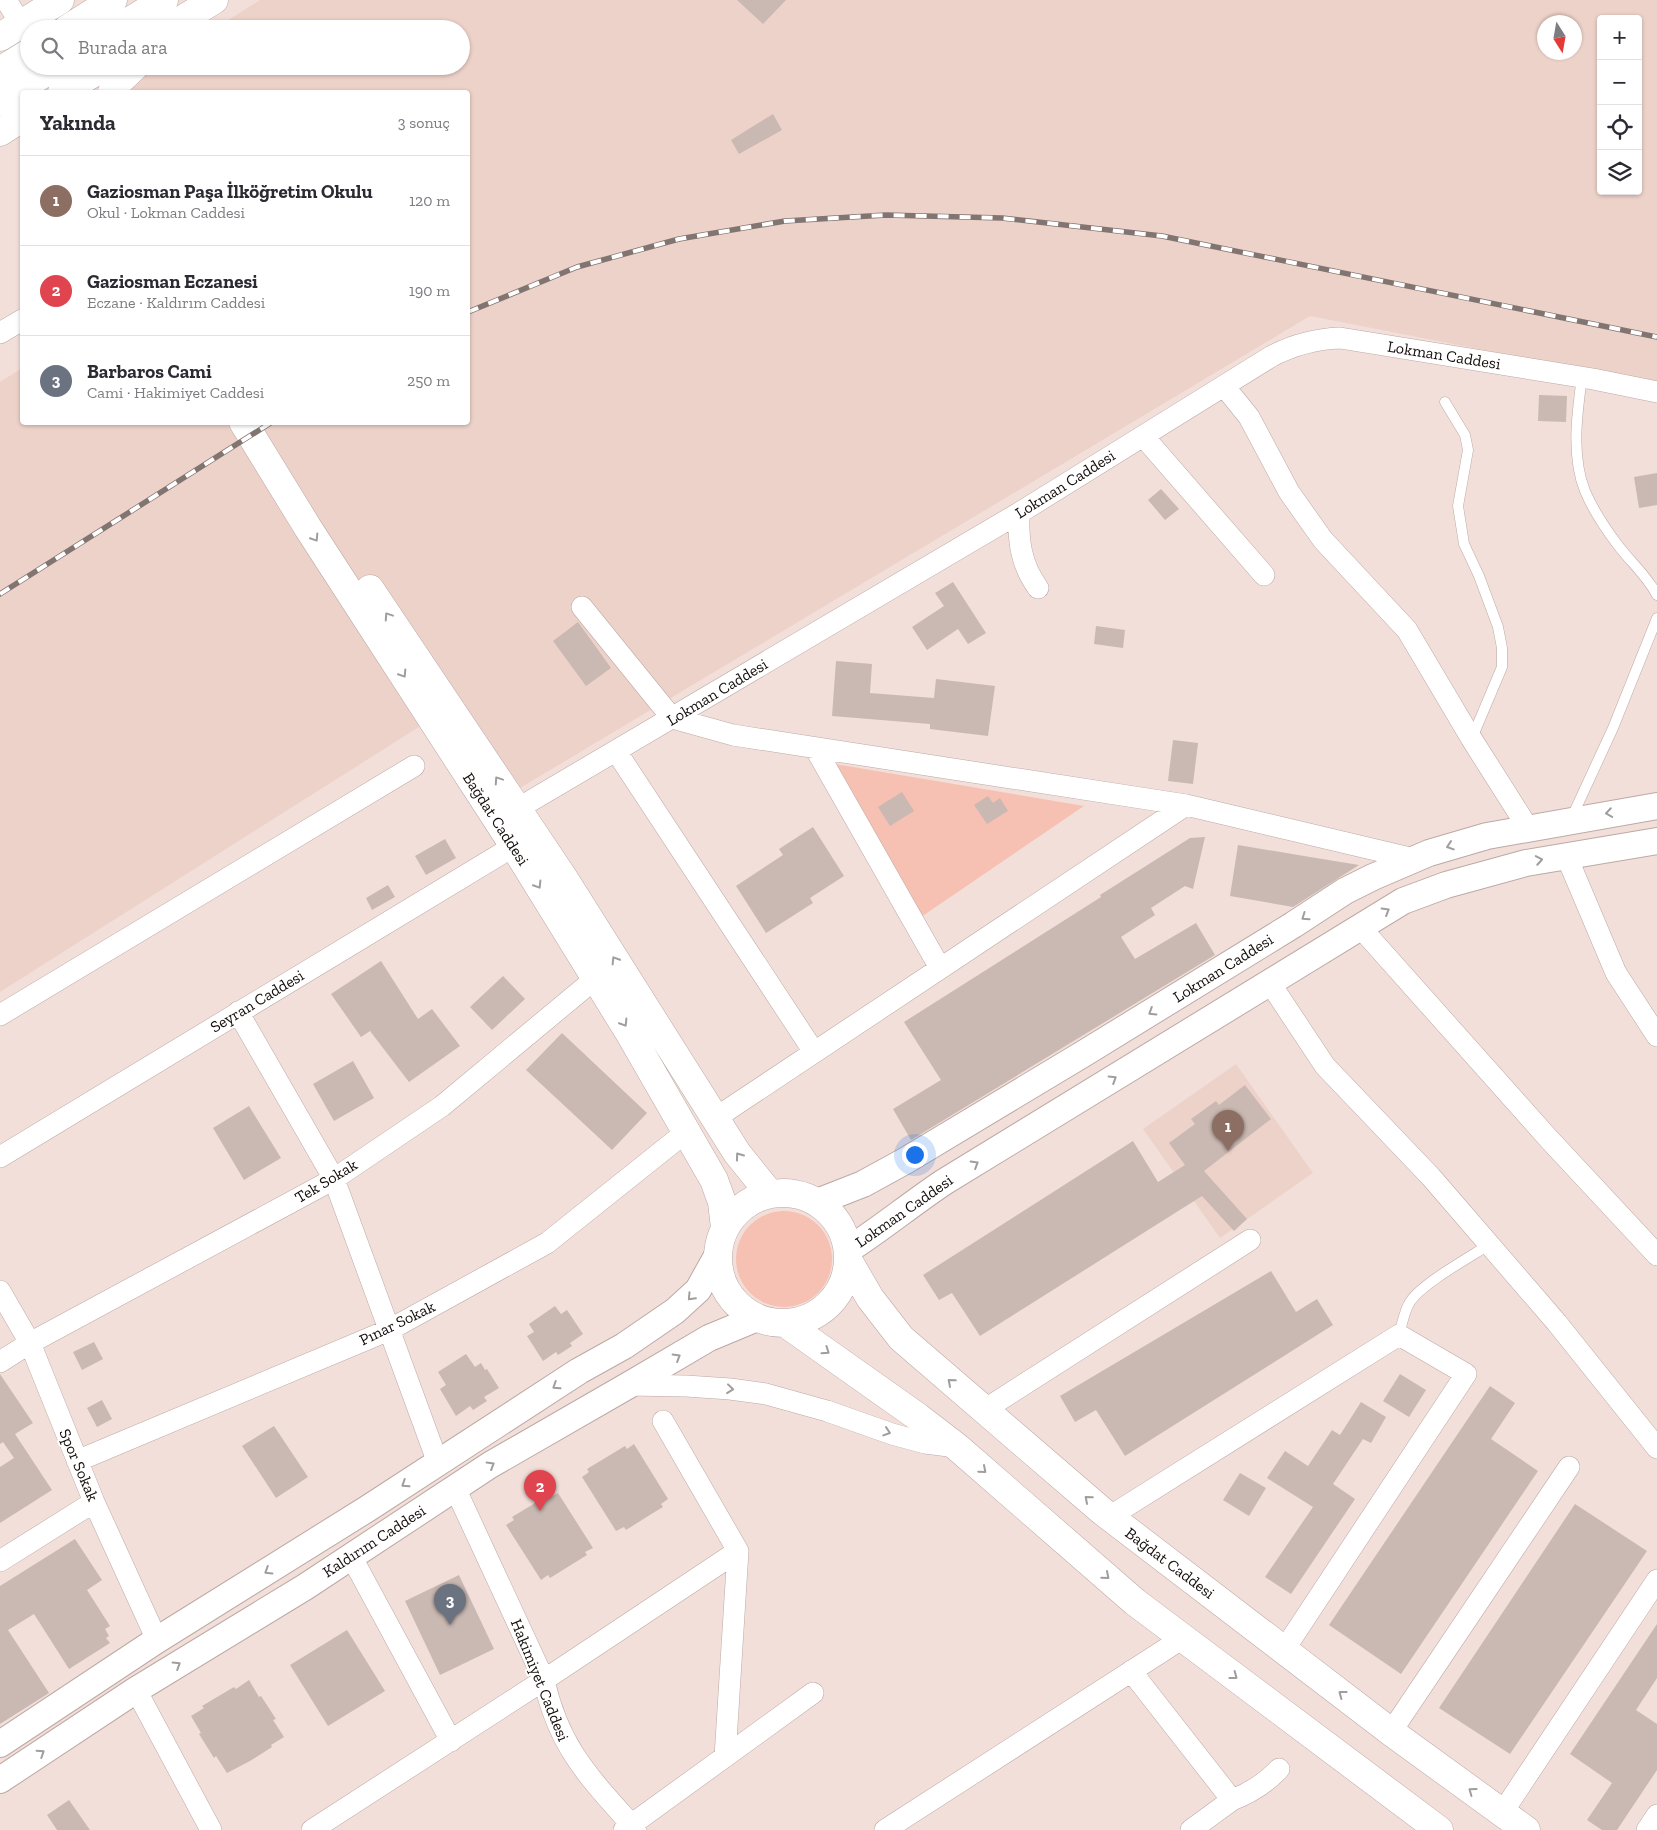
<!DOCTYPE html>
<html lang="tr">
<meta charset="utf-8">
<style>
:root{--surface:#fff;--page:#f2f2f3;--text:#2b2b33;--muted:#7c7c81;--line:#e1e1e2;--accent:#307384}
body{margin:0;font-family:"Zilla Slab",serif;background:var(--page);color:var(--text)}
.controls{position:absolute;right:15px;top:15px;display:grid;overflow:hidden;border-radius:5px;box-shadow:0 1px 4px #0004}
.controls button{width:45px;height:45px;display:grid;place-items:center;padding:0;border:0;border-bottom:1px solid var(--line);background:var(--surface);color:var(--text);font:25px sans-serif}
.compass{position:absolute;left:1537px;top:15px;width:45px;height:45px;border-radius:50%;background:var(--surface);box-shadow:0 1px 4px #0004;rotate:169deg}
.you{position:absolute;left:914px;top:1154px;width:18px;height:18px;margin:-12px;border:4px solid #fff;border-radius:50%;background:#1a73e8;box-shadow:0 0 0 8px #1a73e833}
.badge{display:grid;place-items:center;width:32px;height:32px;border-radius:50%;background:var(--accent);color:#fff;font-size:16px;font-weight:700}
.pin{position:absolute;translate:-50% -41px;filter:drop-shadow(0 1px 2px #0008)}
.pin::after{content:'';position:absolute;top:26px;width:18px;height:15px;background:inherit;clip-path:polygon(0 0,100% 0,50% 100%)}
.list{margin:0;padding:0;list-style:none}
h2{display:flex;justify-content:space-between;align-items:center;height:65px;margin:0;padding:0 20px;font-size:21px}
h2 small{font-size:16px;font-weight:400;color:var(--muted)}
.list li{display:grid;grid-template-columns:32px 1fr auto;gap:15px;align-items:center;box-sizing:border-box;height:90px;padding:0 20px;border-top:1px solid var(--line)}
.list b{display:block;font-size:19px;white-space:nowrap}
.list p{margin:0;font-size:16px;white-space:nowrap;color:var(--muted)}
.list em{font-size:16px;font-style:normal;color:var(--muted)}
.icon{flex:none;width:28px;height:28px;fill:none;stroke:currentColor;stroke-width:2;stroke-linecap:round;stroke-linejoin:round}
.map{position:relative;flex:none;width:1657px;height:1830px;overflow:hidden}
.search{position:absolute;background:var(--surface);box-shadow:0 1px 4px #0004;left:20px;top:20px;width:450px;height:55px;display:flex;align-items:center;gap:12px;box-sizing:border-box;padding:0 18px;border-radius:28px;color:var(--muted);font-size:19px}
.panel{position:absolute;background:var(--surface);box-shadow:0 1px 4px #0004;left:20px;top:90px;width:450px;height:335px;border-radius:5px}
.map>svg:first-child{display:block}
</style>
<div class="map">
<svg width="1657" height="1830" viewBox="0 0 1657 1830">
<rect width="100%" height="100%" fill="#f3dfd9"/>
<path fill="#edd2c9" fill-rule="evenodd" d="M260,0H1657V384L1310,316L520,788L441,713L0,992V382L22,368V422H468V92H111L153,66H461V29H214ZM1601,19H1638V191H1601ZM1544,22H1574V52H1544Z
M1236,1064L1313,1173L1220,1238L1143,1129Z"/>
<path fill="#f6c1b2" d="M823,762L1084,806L921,917Z
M736 1259a48 48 0 1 1 96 0a48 48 0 1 1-96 0Z"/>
<path fill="#cab8b2" d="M737,0H786L763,24Z
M773,114L782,130L739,154L731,140Z
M1539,395L1567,396L1566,422L1538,421Z
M1657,473V505L1639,508L1634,477Z
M1161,489L1179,509L1165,520L1148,500Z
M953,582L986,633L968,644L958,629L927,650L912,627L944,606L935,593Z
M578,622L611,668L586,686L553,641Z
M1096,626L1125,630L1123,648L1094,644Z
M836,661L872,664L870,693L934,698L936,679L995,686L988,736L930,729V724L832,716Z
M1173,740L1198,743L1193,784L1168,781Z
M902,792L914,811L890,826L878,807Z
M988,796L993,803L1000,798L1008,811L987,824L974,805Z
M813,827L844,876L810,898L813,903L766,933L736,886L783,855L779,849Z
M1205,837L1193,889L1185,886L1151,908L1155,915L1121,937L1135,959L1196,923L1215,955L911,1140L893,1109L941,1080L904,1022L1101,897L1100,895L1190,838Z
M445,839L456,858L426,875L415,856Z
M1238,845L1316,858L1359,865L1293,907L1230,896Z
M388,885L395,897L372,910L366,898Z
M381,961L418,1019L432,1009L460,1046L409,1082L370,1031L361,1037L331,994Z
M503,976L525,999L492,1030L470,1007Z
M562,1033L647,1113L612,1150L526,1070Z
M353,1061L374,1098L334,1121L313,1084Z
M1245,1085L1271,1119L1204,1171L1247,1219L1234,1231L1202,1196L980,1336L952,1293L939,1300L923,1275L1133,1141L1158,1182L1185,1165L1169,1143L1195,1124L1191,1119L1216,1101L1219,1105Z
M249,1106L281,1158L244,1180L213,1128Z
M1271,1271L1296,1312L1317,1299L1333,1325L1125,1456L1096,1410L1075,1422L1060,1396Z
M555,1306L561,1314L567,1310L583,1334L570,1343L572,1346L558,1355L556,1352L543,1361L527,1336L534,1332L529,1324Z
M94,1342L103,1359L82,1370L73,1352Z
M466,1354L475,1367L481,1363L485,1370L487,1369L499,1388L484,1397L487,1401L473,1410L470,1406L456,1416L440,1389L446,1385L438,1372Z
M0,1374L33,1423L15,1434L52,1490L0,1523V1467L14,1458L3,1442L0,1444Z
M1400,1374L1426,1390L1409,1417L1383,1401Z
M1490,1386L1515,1403L1491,1439L1538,1471L1401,1674L1329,1625Z
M102,1400L112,1419L97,1427L87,1408Z
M1361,1402L1386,1417L1371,1443L1363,1439L1333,1484L1355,1499L1291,1594L1265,1577L1313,1507L1267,1478L1285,1451L1308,1466L1332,1430L1340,1435Z
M274,1426L308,1477L276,1498L242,1446Z
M634,1444L668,1499L661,1504L663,1507L653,1513L626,1530L624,1527L616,1531L582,1477L589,1472L587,1469L625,1446L627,1449Z
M1240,1473L1266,1488L1249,1516L1223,1500Z
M558,1493L593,1548L585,1552L587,1555L550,1578L548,1575L541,1580L506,1525L514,1520L512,1517L550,1494L551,1497Z
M1575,1504L1647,1551L1510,1754L1439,1708Z
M75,1539L102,1580L87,1590L110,1626L105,1629L109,1636L106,1638L110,1643L69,1669L34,1614L8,1630L49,1693L0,1724V1586Z
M459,1575L494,1649L440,1675L405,1601Z
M1657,1624V1678L1636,1710L1657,1724V1770L1617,1830H1602L1587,1820L1612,1783L1570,1754Z
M347,1630L385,1691L328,1726L290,1665Z
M249,1680L259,1697L261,1696L276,1719L273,1720L284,1737L271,1745L272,1747L250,1761L227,1773L216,1756L214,1758L199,1734L201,1733L191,1716L204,1708L202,1706L234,1687L236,1689Z
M69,1800L90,1830H57L47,1815Z"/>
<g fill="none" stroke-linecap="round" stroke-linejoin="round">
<defs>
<path id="service" d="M1582,377C1577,413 1571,456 1585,491C1593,510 1605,528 1617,544C1631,563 1645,573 1657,595
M1445,402L1465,435L1468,450L1458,506L1464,544L1479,576L1498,627L1502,648V667L1472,738
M1571,819L1613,728L1657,618
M1399,1335C1402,1325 1404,1311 1410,1302C1421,1284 1470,1257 1490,1244"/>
<path id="minor" d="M6,0L21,24
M0,333L22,320
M1224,386L1249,417L1289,492L1323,540L1407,630L1471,738L1528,828
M1143,436L1264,575
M1019,513C1018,541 1021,565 1038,588
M582,607L672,718L733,735L1186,805L1414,859
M815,748L940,968
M616,751L814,1052
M517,809L1019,513L1272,356C1295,344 1315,339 1340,338L1593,379L1657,392
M1566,855L1616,973L1657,1036
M1360,927L1548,1138L1657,1255
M1270,983L1325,1066L1431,1177L1557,1323L1657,1448
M238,1012L334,1179L438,1463
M0,1015L414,766
M714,1119L1186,805
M0,1157L514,846
M0,1291L30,1343L94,1502L157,1640
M0,1362L30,1343L334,1179L442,1106L596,978
M629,1385L686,1386L730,1389L766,1394L827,1411L892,1434L925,1443L957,1447
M984,1410L1250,1240
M77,1461L389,1330L547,1243L686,1132
M455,1488L544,1680C559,1749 591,1779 636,1830
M1109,1517L1399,1335L1466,1374L1284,1650
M351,1556L451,1741
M0,1561L94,1502
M1131,1671L1232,1800L1191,1830
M136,1690L211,1830
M1391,1732L1569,1467
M725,1757L738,1551
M1232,1800C1250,1793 1265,1784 1279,1769
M1502,1813L1657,1580
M312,1830L544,1680L738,1551L663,1421
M624,1830L813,1693
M885,1830L1183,1638
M1647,1830L1657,1815"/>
<path id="tertiary" d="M817,1202L863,1184L905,1161L1083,1054L1293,925L1345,891L1373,877L1429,853L1487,836L1657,806
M848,1250C881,1229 911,1204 944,1182L1403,901L1446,885L1526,863L1657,841
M0,1744L157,1640L367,1509L579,1371L624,1346L675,1311L698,1290L717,1256
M0,1780L136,1690L305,1587L490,1465L629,1385L709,1338L757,1318"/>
<path id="primary" d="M112,92L117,83L135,66
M243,422L308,528L514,846L630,1034L714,1180L722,1202L725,1228
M370,589L563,877L737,1153L770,1194
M718 1258a65 65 0 1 1 130 0a65 65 0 1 1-130 0Z
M848,1260L870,1298L901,1338L1102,1511L1391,1732L1526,1830
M785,1323L918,1417L957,1447L1135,1602L1439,1830"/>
<path id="trunk" d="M67,29L113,0
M117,29L164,0
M167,29L214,0
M0,37L60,0
M0,71L29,53
M62,92L105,66
M0,101L56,66
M0,132L22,118"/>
</defs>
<use href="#service" stroke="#bca9a4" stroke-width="11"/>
<use href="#minor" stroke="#bca9a4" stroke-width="22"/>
<use href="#tertiary" stroke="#bca9a4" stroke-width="28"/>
<use href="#primary" stroke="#bca9a4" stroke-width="29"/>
<use href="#trunk" stroke="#bca9a4" stroke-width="29"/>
<use href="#service" stroke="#fff" stroke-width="10"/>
<use href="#minor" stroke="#fff" stroke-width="21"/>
<use href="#tertiary" stroke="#fff" stroke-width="26"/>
<use href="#primary" stroke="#fff" stroke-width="28"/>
<use href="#trunk" stroke="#fff" stroke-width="28"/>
<defs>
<path id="rail" d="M468,312L577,267L679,239L785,221L886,215L1002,218L1162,236L1657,337
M0,594L272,422"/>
</defs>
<use href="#rail" stroke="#827571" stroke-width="5.5"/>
<use href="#rail" stroke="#fff" stroke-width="4" stroke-dasharray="11" stroke-linecap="butt"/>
</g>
<defs><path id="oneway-chevron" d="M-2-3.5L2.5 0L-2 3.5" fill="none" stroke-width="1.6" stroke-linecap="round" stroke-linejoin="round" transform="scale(1.25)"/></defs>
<g stroke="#a09e9d">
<use href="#oneway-chevron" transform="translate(315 538) rotate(57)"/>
<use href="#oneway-chevron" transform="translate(388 616) rotate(-124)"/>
<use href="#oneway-chevron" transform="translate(403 674) rotate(57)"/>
<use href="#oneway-chevron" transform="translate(498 780) rotate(-124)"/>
<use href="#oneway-chevron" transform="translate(1609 813) rotate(171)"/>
<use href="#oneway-chevron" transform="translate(1450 846) rotate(162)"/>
<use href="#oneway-chevron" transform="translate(1539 860) rotate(-10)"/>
<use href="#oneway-chevron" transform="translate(538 885) rotate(58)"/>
<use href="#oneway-chevron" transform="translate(1386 911) rotate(-31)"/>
<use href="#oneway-chevron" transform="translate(1305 917) rotate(145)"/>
<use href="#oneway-chevron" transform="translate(615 960) rotate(-122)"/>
<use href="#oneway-chevron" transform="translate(1152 1012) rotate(148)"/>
<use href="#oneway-chevron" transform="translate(624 1023) rotate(58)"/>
<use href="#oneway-chevron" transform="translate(1113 1079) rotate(-32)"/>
<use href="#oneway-chevron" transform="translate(739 1156) rotate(-126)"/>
<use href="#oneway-chevron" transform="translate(975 1164) rotate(-31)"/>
<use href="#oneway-chevron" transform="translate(691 1297) rotate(133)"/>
<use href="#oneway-chevron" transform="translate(826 1351) rotate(35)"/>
<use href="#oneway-chevron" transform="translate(677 1357) rotate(-31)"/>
<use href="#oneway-chevron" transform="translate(951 1382) rotate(-139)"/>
<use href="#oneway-chevron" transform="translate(556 1386) rotate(147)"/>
<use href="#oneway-chevron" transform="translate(730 1389) rotate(6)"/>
<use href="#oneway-chevron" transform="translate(887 1432) rotate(18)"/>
<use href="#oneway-chevron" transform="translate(491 1465) rotate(-31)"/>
<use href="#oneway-chevron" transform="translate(983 1470) rotate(41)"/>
<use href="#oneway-chevron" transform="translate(405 1484) rotate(147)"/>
<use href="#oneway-chevron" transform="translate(1088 1499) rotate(-139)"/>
<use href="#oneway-chevron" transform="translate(268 1571) rotate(148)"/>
<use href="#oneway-chevron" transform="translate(1106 1576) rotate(41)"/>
<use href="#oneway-chevron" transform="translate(177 1665) rotate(-32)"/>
<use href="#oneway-chevron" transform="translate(1234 1676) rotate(37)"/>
<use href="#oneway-chevron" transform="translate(1342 1694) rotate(-143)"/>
<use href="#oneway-chevron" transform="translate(41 1753) rotate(-33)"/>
<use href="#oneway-chevron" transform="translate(1472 1791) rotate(-144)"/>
</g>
<g text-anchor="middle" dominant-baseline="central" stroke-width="4" stroke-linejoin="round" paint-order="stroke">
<g font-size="16" fill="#120c0a" stroke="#fff">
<text transform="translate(1444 355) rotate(9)">Lokman Caddesi</text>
<text transform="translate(1065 484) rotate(-32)">Lokman Caddesi</text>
<text transform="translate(717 692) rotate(-31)">Lokman Caddesi</text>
<text transform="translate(496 819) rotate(57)">Bağdat Caddesi</text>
<text transform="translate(1223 968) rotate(-32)">Lokman Caddesi</text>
<text transform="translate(257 1001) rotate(-31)">Seyran Caddesi</text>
<text transform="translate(326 1181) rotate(-31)">Tek Sokak</text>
<text transform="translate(904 1211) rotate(-35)">Lokman Caddesi</text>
<text transform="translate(397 1323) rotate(-26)">Pınar Sokak</text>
<text transform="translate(79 1465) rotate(67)">Spor Sokak</text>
<text transform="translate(374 1541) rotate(-33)">Kaldırım Caddesi</text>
<text transform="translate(1170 1563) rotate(37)">Bağdat Caddesi</text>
<text transform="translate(540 1680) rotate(68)">Hakimiyet Caddesi</text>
</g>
</g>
</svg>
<div class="controls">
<button>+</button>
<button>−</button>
<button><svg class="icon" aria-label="locate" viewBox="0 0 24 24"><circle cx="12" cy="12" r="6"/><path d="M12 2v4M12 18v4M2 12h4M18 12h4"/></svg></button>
<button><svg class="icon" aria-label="layers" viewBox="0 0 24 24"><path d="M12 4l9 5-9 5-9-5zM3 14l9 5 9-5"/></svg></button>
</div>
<svg class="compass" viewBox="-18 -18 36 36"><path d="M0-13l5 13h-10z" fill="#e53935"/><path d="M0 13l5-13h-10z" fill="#7c7c81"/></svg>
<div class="you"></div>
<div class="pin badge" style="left:1228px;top:1151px;background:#8d6e63">1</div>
<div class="pin badge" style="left:540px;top:1511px;background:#e0444e">2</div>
<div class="pin badge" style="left:450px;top:1625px;background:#6b7280">3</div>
<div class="search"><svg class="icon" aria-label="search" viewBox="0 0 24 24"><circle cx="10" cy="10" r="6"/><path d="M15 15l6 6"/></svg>Burada ara</div>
<section class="panel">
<h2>Yakında<small>3 sonuç</small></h2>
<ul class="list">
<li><span class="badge" style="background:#8d6e63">1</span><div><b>Gaziosman Paşa İlköğretim Okulu</b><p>Okul · Lokman Caddesi</p></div><em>120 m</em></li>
<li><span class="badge" style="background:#e0444e">2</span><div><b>Gaziosman Eczanesi</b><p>Eczane · Kaldırım Caddesi</p></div><em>190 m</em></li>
<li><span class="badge" style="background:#6b7280">3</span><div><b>Barbaros Cami</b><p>Cami · Hakimiyet Caddesi</p></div><em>250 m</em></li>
</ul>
</section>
</div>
